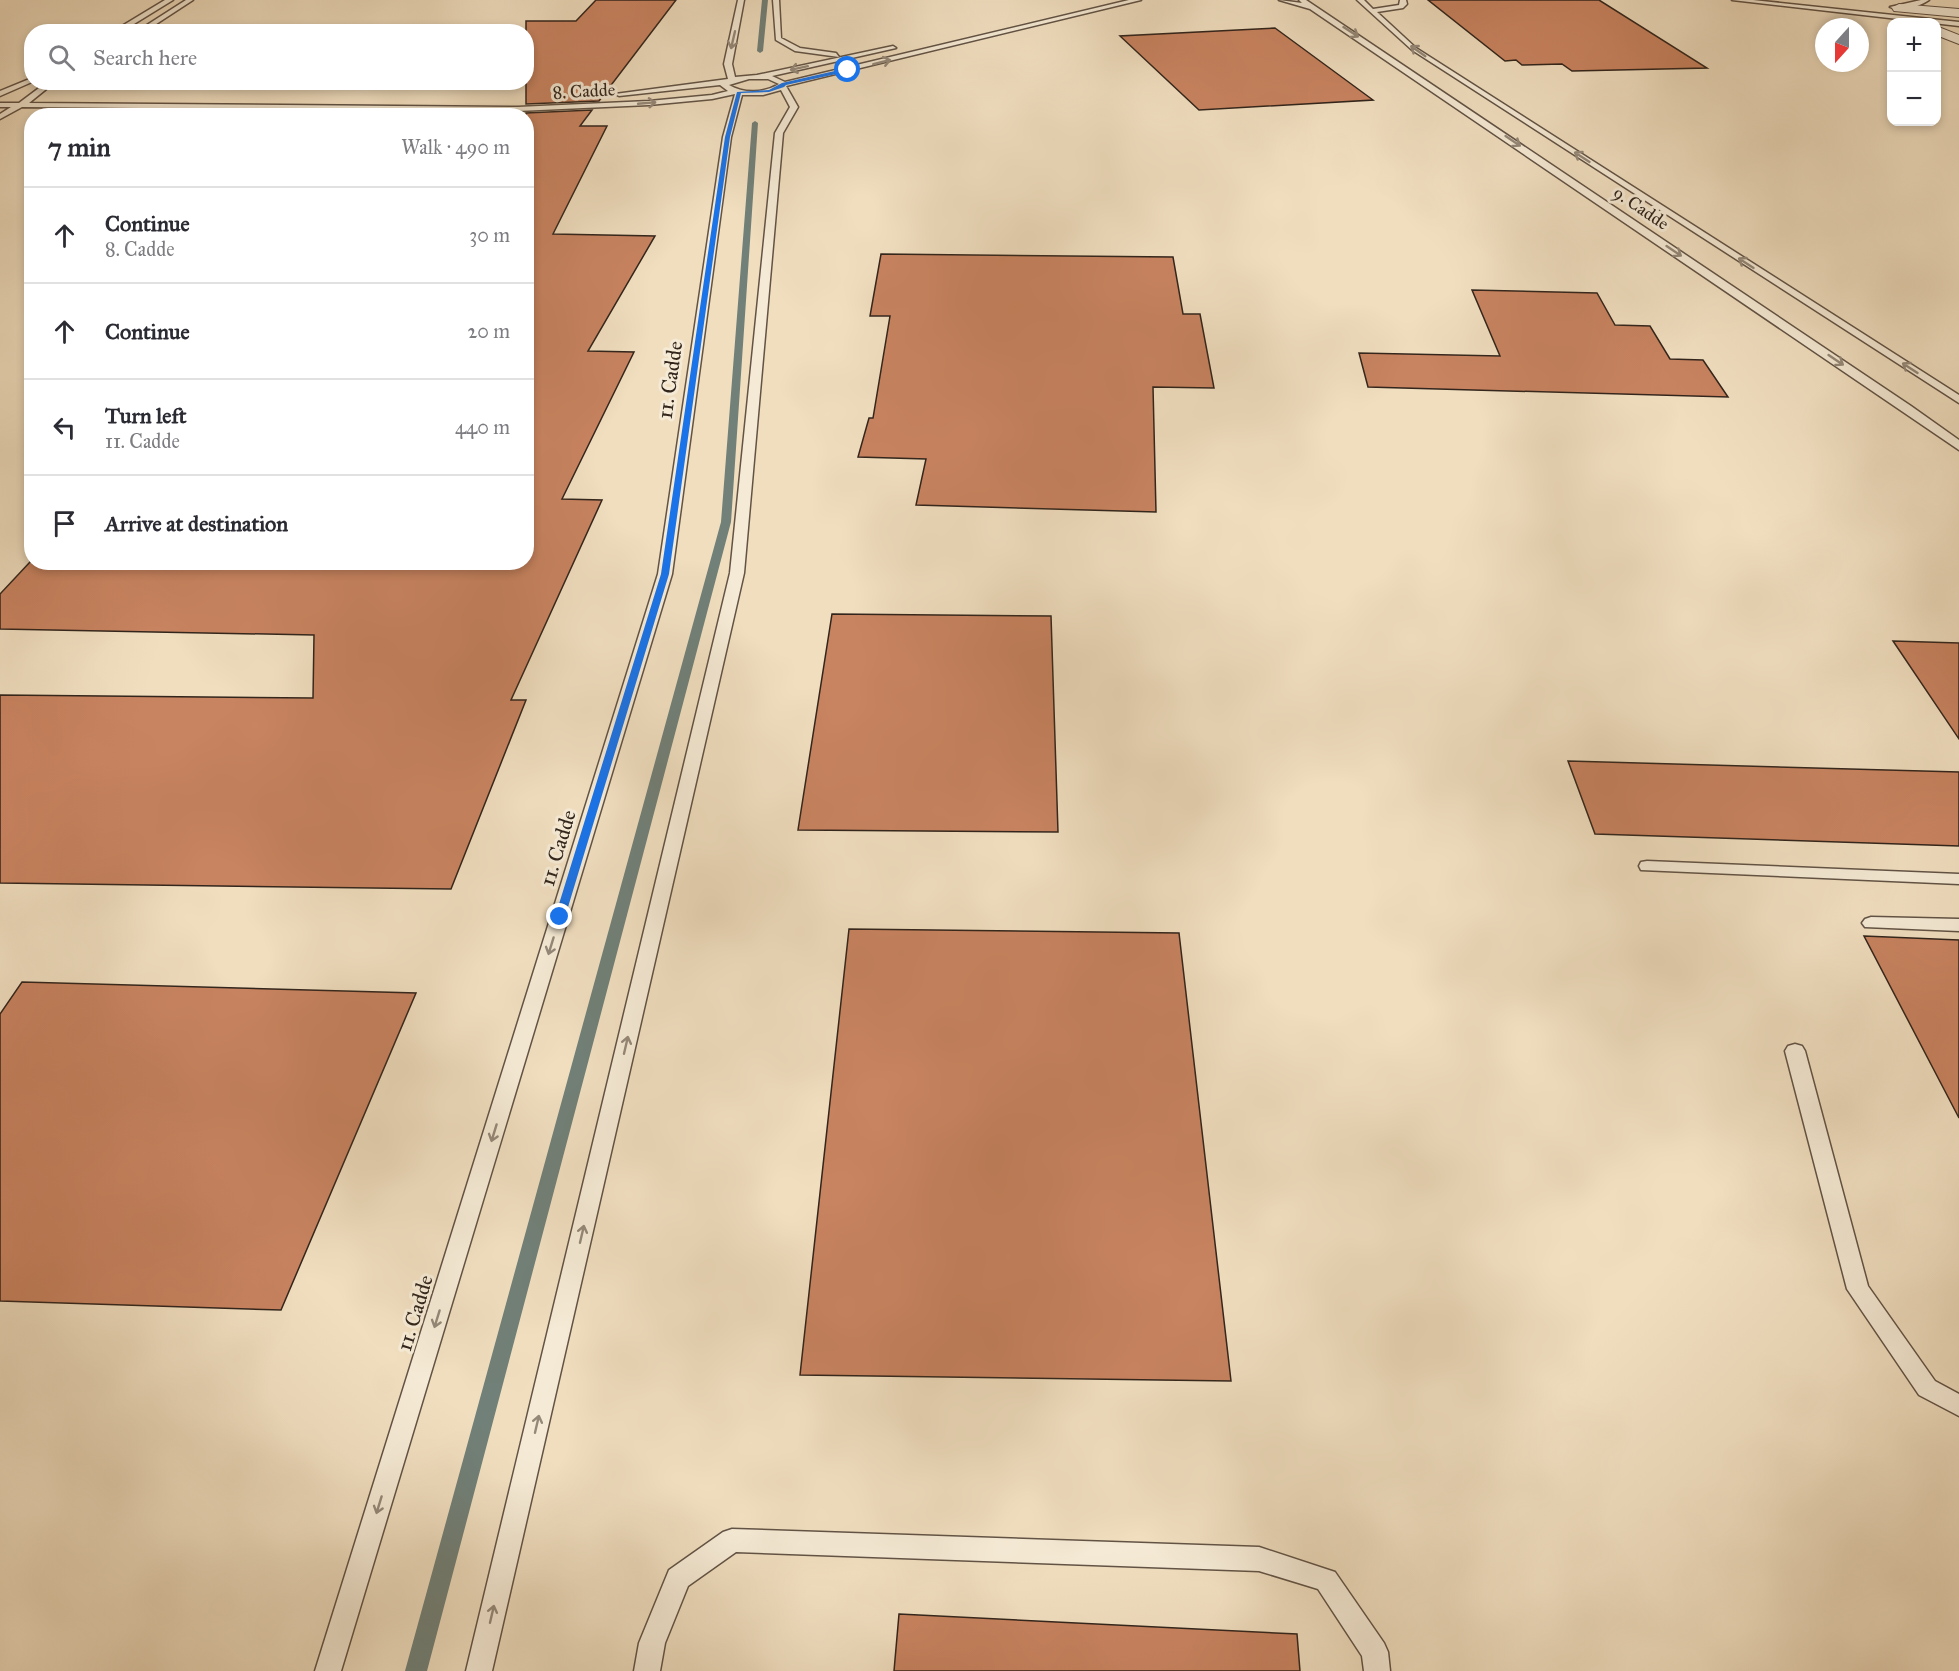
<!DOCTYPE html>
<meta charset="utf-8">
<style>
:root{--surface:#fff;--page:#f2f2f3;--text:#2b2b33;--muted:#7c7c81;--line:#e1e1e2}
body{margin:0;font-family:"IM FELL Great Primer",serif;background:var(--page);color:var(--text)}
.controls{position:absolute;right:18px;top:18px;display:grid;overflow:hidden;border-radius:12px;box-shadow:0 3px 9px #0003}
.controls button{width:54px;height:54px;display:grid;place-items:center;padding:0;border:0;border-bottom:2px solid var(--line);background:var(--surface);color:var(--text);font:30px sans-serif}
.compass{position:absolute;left:1815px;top:18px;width:54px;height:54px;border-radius:50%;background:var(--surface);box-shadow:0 3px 9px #0003;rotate:201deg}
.stop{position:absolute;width:18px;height:18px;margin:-14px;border:4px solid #1a73e8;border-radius:50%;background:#fff}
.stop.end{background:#1a73e8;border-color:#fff;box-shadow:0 2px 6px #0008}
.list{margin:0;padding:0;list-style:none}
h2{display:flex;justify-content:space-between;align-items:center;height:78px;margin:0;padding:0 24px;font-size:26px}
h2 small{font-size:20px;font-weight:400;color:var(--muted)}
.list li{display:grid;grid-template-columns:39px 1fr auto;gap:18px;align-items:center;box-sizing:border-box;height:96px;padding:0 24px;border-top:2px solid var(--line)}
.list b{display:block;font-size:22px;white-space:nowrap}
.list p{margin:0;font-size:20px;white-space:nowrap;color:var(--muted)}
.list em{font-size:20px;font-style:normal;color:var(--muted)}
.icon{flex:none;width:33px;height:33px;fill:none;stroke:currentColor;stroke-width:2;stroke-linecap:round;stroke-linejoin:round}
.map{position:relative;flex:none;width:1959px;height:1671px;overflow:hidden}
.search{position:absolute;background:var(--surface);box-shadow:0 3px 9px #0003;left:24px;top:24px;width:510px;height:66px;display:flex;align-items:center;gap:15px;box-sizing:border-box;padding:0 21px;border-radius:24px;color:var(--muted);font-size:22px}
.panel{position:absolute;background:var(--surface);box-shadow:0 3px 9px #0003;left:24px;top:108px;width:510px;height:462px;border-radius:24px}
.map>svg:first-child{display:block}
</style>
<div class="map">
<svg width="1959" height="1671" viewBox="0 0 1959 1671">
<rect width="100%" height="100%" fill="#f0debf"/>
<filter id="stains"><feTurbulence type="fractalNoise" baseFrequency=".00333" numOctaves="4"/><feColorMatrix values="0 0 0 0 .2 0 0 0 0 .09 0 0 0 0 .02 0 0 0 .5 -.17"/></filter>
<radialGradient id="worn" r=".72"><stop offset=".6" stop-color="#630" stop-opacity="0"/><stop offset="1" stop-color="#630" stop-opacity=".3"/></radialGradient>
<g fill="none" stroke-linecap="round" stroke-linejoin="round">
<path fill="#718078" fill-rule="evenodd" d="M762,0H768L763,51L760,53L757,51Z
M755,121L758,123L731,522L427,1671H405L721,522L752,123Z"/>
</g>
<path fill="#c88360" stroke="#32251c" stroke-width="1.5" d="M596,0H676L599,101L526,104V21H576Z
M1428,0H1599L1707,68L1572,71L1562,64L1522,65L1516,60L1505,61Z
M1275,28L1373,100L1199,110L1120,36Z
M592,110L580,126H607L553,234L655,236L588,351L634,352L562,499L602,500L511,700H526L451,889L0,883V695L313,698L314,635L0,629V594L30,562H526V113Z
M881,254L1173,257L1183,314H1200L1214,388L1153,387L1156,512L916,505L926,459L858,457L869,418H873L890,316H870Z
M1472,290L1597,293L1615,325L1650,326L1670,359L1703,360L1728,397L1368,387L1359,353L1500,356Z
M832,614L1051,616L1058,832L798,830Z
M1893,641L1959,643V739Z
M1568,761L1959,772V846L1595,834Z
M849,929L1179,933L1231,1381L800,1375Z
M1864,936L1959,940V1118Z
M22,982L416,993L281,1310L0,1301V1014Z
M899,1614L1297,1634L1300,1671H894Z"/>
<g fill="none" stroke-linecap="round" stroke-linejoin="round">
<defs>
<path id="service" d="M165,0H173L121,32H112Z
M186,0H193L144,32H136Z
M738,0H744L732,64L735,77L757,75L893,46L896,48L772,76L785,82L1129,0H1141L786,86L798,107L783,133L744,573L492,1671H466L730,573L775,133L790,107L781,90L763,95H742L731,137L672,574L341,1671H315L658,574L723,137L735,94L712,99L649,105L518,111L22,107L0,119V114L11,107H0V103H19L47,82H55L29,103L518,107L649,101L712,95L728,91L720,85L619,96L615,94L728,79L724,64ZM749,79H768L779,84C764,93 744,94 729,85Z
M773,0H779L781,38L800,48L836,53L839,57L795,51L776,40Z
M1279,0L1302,3L1299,0H1306L1911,406L1959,440V450L1310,9Z
M1357,0H1364L1373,9L1399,5L1400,0H1406L1407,4L1403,8L1377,12L1416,48L1959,395V403L1412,50Z
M1732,0H1753L1959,22V26Z
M1921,0H1929C1919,7 1901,12 1890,7Z
M32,78V82L0,96V91Z
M1647,861L1959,874V884L1641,870L1639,866L1641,862Z
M1871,917L1959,919V931L1865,927L1862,923L1865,919Z
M1795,1044L1802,1046L1805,1051L1868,1286L1935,1381L1959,1394V1416L1919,1395L1847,1289L1785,1051L1788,1046Z
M732,1529L1259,1547L1335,1572L1384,1643L1388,1652L1390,1671H1364L1362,1656L1318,1589L1259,1571L736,1552L688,1586L665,1643L660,1671H634L639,1643L669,1570L723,1532Z"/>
<path id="tertiary" d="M1899,4L1959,9V17L1894,11L1892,8Z
M1936,26L1959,35V44L1936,35Z"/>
</defs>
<use href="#service" stroke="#625345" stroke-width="3"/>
<use href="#tertiary" stroke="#625345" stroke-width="2"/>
<use href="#service" fill="#f5ead5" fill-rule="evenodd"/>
<use href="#tertiary" fill="#f5ead5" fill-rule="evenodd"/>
</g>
<defs><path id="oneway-shaft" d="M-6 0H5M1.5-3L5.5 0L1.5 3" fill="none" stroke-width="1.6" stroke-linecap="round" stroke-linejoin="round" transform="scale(1.5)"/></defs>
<g stroke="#948878">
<use href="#oneway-shaft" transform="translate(1351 32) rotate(33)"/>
<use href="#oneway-shaft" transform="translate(733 40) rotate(103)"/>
<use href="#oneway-shaft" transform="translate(1418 51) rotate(-145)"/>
<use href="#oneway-shaft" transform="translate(882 62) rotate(-14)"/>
<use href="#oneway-shaft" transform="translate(799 68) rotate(168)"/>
<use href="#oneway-shaft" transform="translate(647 103) rotate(-5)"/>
<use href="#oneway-shaft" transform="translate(1513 141) rotate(34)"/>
<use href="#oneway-shaft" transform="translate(1582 157) rotate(-147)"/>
<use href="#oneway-shaft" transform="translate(1674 251) rotate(34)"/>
<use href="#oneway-shaft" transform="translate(1746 263) rotate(-147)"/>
<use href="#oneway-shaft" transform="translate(1836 360) rotate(34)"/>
<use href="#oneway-shaft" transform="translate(1910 368) rotate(-147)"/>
<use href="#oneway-shaft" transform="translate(551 946) rotate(107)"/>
<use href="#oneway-shaft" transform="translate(626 1045) rotate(-77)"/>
<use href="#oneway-shaft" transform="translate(494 1133) rotate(107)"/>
<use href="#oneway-shaft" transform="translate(582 1234) rotate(-77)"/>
<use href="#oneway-shaft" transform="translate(437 1319) rotate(107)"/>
<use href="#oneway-shaft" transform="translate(537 1424) rotate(-77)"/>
<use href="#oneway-shaft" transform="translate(379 1505) rotate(107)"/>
<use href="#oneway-shaft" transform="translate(492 1614) rotate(-77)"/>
</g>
<path fill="#1a73e8" d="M848,68L850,71L786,85L784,87L769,92L741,93L730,137L669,574L565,917L560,920L556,919L555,917L661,574L725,137L737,92L769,90L782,83Z"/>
<g text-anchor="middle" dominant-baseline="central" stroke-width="6" stroke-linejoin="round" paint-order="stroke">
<g font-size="18" fill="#32251c" stroke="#f5ead5">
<text transform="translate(584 91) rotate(-3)">8. Cadde</text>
<text transform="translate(1641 208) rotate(34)">9. Cadde</text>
</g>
<g font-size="21" fill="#32251c" stroke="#f5ead5">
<text transform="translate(670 380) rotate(-82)">11. Cadde</text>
<text transform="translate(558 848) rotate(-73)">11. Cadde</text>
<text transform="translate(415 1313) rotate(-73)">11. Cadde</text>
</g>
</g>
<rect width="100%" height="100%" filter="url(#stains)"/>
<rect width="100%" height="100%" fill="url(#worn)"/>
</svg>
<div class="controls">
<button>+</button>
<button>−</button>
</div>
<svg class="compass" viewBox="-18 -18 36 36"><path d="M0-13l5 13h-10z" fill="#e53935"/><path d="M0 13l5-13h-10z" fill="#7c7c81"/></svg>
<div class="stop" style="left:848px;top:70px"></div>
<div class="stop end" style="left:560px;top:917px"></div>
<div class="search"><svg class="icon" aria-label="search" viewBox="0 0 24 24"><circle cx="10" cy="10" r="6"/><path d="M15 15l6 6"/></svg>Search here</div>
<section class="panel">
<h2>7 min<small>Walk · 490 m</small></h2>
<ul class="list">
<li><svg class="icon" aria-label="ahead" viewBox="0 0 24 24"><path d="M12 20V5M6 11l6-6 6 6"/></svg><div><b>Continue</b><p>8. Cadde</p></div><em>30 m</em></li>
<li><svg class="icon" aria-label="ahead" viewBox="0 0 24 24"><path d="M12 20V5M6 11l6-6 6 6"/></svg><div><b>Continue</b></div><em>20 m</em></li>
<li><svg class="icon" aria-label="left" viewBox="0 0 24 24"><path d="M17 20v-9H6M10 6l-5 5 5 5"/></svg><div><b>Turn left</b><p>11. Cadde</p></div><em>440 m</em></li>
<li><svg class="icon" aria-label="arrive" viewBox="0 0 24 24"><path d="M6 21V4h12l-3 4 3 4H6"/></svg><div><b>Arrive at destination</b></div></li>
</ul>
</section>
</div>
